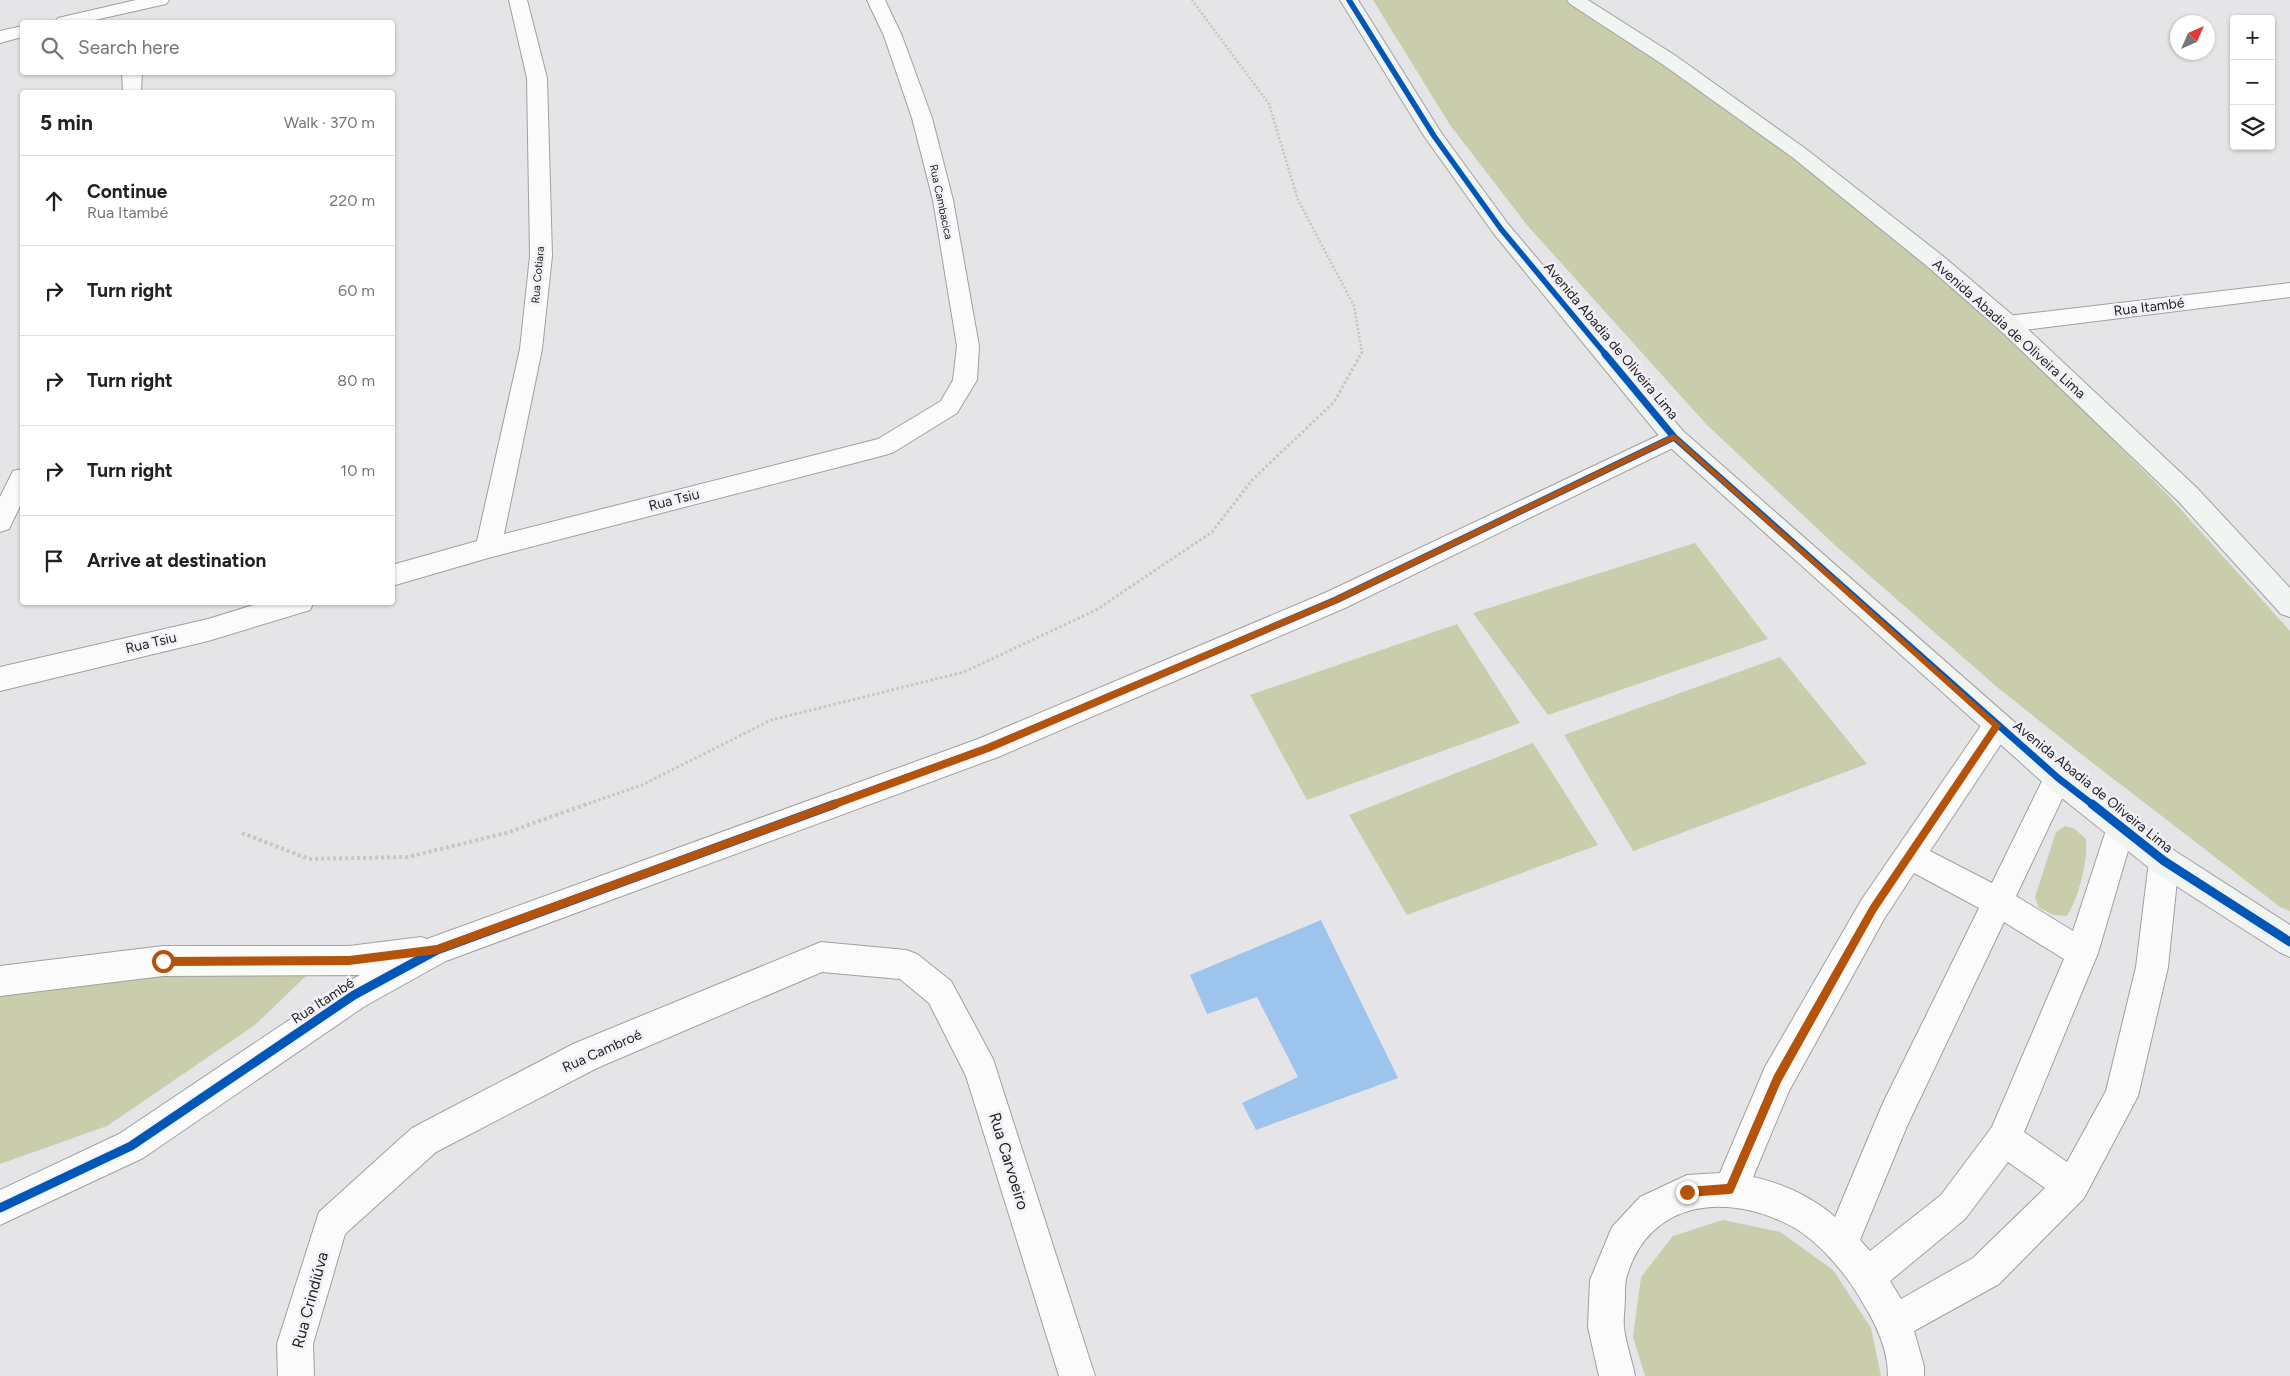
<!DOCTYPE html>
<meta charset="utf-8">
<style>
:root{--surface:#fff;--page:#f6f6f6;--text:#202124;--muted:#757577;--line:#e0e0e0}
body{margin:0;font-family:Figtree,sans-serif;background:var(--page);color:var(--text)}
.controls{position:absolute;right:15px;top:15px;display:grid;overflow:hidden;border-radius:5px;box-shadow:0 1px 4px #0004}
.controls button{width:45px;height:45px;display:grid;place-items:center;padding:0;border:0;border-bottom:1px solid var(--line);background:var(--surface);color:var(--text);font:25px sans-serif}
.compass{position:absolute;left:2170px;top:15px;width:45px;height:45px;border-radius:50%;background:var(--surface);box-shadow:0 1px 4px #0004;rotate:45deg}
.stop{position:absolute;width:15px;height:15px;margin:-11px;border:4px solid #b45309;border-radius:50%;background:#fff}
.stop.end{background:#b45309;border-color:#fff;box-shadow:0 1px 5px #0008}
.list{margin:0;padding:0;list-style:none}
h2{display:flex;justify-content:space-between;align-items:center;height:65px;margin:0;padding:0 20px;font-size:21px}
h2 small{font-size:16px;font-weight:400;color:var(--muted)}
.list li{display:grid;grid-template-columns:32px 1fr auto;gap:15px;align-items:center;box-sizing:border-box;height:90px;padding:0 20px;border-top:1px solid var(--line)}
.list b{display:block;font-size:19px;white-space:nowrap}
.list p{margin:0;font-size:16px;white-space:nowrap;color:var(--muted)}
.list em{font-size:16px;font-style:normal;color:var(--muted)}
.icon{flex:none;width:28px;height:28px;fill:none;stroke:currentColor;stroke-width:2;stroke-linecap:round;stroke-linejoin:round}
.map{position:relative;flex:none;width:2290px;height:1376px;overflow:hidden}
.search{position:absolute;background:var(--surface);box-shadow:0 1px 4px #0004;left:20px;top:20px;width:375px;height:55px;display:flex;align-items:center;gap:12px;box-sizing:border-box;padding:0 18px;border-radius:5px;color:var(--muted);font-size:19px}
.panel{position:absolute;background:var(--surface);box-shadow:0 1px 4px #0004;left:20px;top:90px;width:375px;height:515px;border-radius:5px}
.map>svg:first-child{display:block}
</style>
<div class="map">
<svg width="2290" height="1376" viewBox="0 0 2290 1376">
<rect width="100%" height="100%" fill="#e5e5e8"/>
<path fill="#cacdab" d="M1373,0H1573L1795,156L2001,328L2166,493L2290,631V911L2280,907L2081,754L1997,687L1838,548L1707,425L1527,225L1450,125Z
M1695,543L1768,639L1548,715L1473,613Z
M1457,624L1520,723L1307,800L1250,695Z
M1780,657L1867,764L1633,851L1564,735Z
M1533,743L1598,845L1407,915L1349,815Z
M2065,826L2075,829L2086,839C2088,861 2079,897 2067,916L2054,915L2039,908L2035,897L2056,832Z
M165,964L308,974L255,1025L107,1126L0,1164V985Z
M1723,1220L1780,1232L1833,1270L1871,1328L1881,1376H1645L1633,1337L1641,1277L1673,1236Z"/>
<path fill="#9cc4ec" d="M1321,920L1398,1078L1256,1130L1242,1103L1298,1077L1257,997L1207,1014L1190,975Z"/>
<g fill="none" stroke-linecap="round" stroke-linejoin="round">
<defs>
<path id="street" d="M136,0H169L166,4L86,22H55L58,18Z
M509,0H527L547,78L552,256L542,349L504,534L878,439L941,401L953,380L957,346L933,200L912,118L884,36L867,0H885L902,36L932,118L953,200L979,346L977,380L957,413L894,452L885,455L488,558L392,586V565L477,541L520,349L530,256L527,78Z
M22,26V37L0,43V31Z
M122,72H142L141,92H123Z
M2290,283V297L2008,332L2000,330L1997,324L2000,318L2008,316Z
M1674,428L1683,431L1686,437L1683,443L1345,608L998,757L446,961L365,1006L143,1158L0,1225V1190L119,1134L343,984L360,975L163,976L0,996V966L163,946H349L421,937L427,939L978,739L1327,592Z
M22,469V502L9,529L0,532V497L13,471Z
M263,602H314L310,610L208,641L0,691V667L208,619Z
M1997,714L2007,717L2011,726L2007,735L1930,851L1992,883L2048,769L2058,765L2068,769L2072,778L2016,896L2073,931L2110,818L2120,814L2130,818L2135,827L2098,953L2024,1132L2067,1162L2106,1091L2136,967L2149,861L2153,851L2164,847L2175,851L2179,861L2168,967L2138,1096L2084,1198L1999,1284L1914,1331L1924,1366V1376H1888C1888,1350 1877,1326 1864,1305C1849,1277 1821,1243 1793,1227C1729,1192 1648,1198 1626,1279C1625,1284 1625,1291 1625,1297C1625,1307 1623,1318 1624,1328C1626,1344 1632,1360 1635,1376H1599L1588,1327L1590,1280L1612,1227L1640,1197L1687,1175L1720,1173L1765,1067L1862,899L1987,717ZM1914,873L1979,908L1883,1103L1835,1217C1812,1197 1782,1183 1753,1177L1789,1091L1884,919ZM2004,922L2064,959L1992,1127L1941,1195L1870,1251L1860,1240L1907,1126ZM2008,1162L2045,1188L1973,1258L1901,1299L1890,1281L1965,1219Z
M821,942L906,950L917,954L951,981L993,1059L1095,1376H1059L966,1076L929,1003L900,979L822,972L597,1068L436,1152L345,1234L313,1344L314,1376H278L277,1344L319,1212L412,1128L573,1044Z"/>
<path id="secondary" d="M1340,0H1358L1442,134L1508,224L1683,431L2068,769L2175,851L2290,925V957L2279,952L2153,871L2048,787L1665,443L1494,234L1424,136Z
M1567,0H1588L1676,56L1806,149L1944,257L2016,318L2197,488L2290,588V617L2281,614L2179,502L2000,330L1928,267L1792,157L1662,64L1570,4Z"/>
</defs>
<use href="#street" stroke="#a0a0a2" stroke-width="2"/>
<use href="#secondary" stroke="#a0a0a2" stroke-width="2"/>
<path stroke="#c6c6c6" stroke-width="2.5" stroke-dasharray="2 2" stroke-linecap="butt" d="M1192,0L1269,104L1298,200L1354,306L1362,352L1360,355"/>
<path stroke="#c6c6c6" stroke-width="3" stroke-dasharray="2.5 2.5" stroke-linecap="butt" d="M584,805L642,785L771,720L964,672L1096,610L1212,532L1253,479L1334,402L1361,354"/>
<path stroke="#c6c6c6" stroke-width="4" stroke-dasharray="3 3" stroke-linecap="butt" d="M242,833L309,859L408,857L506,833L587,804"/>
<use href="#street" fill="#fbfbfc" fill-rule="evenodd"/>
<use href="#secondary" fill="#f1f5f2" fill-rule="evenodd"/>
<defs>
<path id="cycleway-far2" d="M1349,0L1434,136L1501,229L1606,355"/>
<path id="cycleway-far1" d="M1605,354L1674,437L2058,778L2093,805
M831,805L988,748L1336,600L1674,437"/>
<path id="cycleway" d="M2092,804L2164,861L2290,942
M0,1208L131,1146L354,995L437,950L835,804"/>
</defs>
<use href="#cycleway-far2" stroke="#f1f1f7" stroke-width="8"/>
<use href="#cycleway-far1" stroke="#f1f1f7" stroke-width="10"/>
<use href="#cycleway" stroke="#f1f1f7" stroke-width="12"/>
<use href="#cycleway-far2" stroke="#0057b8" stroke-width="5.5"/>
<use href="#cycleway-far1" stroke="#0057b8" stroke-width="7"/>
<use href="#cycleway" stroke="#0057b8" stroke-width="9"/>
</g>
<path fill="#b45309" d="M1674,434L2001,726L1876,912L1781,1082L1733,1193L1730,1194L1687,1197L1682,1192L1687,1187L1727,1184L1774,1075L1870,906L1992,726L1674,440L1339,602L991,751L437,954L349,965L163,966L158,961L163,957L349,956L437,945L985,745L1333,598Z"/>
<g text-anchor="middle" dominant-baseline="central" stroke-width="5" stroke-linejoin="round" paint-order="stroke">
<g font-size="11" fill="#232325" stroke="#f1f1f7">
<text transform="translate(941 202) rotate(78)">Rua Cambacica</text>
<text transform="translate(538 275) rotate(-85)">Rua Cotiara</text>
</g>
<g font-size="14" fill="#232325" stroke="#f1f1f7">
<text transform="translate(2149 307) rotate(-7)">Rua Itambé</text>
<text transform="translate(2009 329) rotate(42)">Avenida Abadia de Oliveira Lima</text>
<text transform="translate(1611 341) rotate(50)">Avenida Abadia de Oliveira Lima</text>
<text transform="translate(674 500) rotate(-14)">Rua Tsiu</text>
<text transform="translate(151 643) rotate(-13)">Rua Tsiu</text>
<text transform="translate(2093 787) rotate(39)">Avenida Abadia de Oliveira Lima</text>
<text transform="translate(323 1001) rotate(-33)">Rua Itambé</text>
<text transform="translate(602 1051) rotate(-24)">Rua Cambroé</text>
</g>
<g font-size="16" fill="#232325" stroke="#f1f1f7">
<text transform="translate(1009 1161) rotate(73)">Rua Carvoeiro</text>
<text transform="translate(310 1300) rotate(-75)">Rua Crindiúva</text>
</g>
</g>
</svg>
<div class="controls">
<button>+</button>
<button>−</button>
<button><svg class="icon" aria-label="layers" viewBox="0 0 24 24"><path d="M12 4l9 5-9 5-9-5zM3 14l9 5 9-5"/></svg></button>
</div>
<svg class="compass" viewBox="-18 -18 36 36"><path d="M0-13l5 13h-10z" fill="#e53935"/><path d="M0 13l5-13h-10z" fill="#757577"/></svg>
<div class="stop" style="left:163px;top:961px"></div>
<div class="stop end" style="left:1687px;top:1192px"></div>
<div class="search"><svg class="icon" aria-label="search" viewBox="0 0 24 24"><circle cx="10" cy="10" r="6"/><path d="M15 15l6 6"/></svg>Search here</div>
<section class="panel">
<h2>5 min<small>Walk · 370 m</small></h2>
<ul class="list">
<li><svg class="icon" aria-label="ahead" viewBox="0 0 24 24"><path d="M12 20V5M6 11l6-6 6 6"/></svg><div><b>Continue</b><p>Rua Itambé</p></div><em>220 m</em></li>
<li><svg class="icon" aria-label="right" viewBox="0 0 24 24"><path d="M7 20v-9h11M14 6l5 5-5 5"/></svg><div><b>Turn right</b></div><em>60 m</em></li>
<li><svg class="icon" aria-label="right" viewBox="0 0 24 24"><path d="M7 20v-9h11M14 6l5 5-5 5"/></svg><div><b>Turn right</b></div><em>80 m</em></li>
<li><svg class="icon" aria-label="right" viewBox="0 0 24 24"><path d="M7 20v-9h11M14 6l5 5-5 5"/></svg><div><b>Turn right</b></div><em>10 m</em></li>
<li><svg class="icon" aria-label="arrive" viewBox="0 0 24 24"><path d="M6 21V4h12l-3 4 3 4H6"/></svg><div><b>Arrive at destination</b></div></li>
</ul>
</section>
</div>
